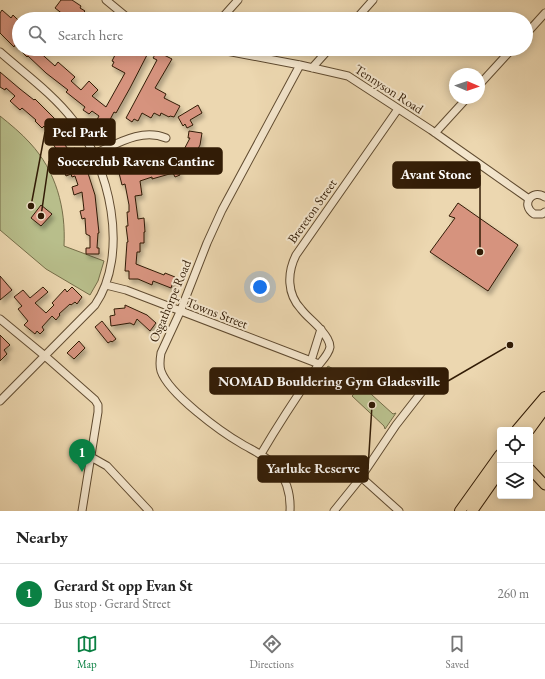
<!DOCTYPE html>
<meta charset="utf-8">
<style>
:root{--surface:#fff;--page:#f6f6f6;--text:#222;--muted:#767676;--line:#e0e0e0;--accent:#0b8043}
body{margin:0;font-family:"EB Garamond",serif;background:var(--page);color:var(--text)}
.controls{position:absolute;right:12px;bottom:12px;display:grid;overflow:hidden;border-radius:4px;box-shadow:0 2px 10px #0003}
.controls button{width:36px;height:36px;display:grid;place-items:center;padding:0;border:0;border-bottom:1px solid var(--line);background:var(--surface);color:var(--text);font:20px sans-serif}
.compass{position:absolute;left:449px;top:68px;width:36px;height:36px;border-radius:50%;background:var(--surface);box-shadow:0 2px 10px #0003;rotate:92deg}
.you{position:absolute;left:260px;top:287px;width:14px;height:14px;margin:-10px;border:3px solid #fff;border-radius:50%;background:#1a73e8;box-shadow:0 0 0 6px #1a73e833}
.badge{display:grid;place-items:center;width:26px;height:26px;border-radius:50%;background:var(--accent);color:#fff;font-size:13px;font-weight:700}
.pin{position:absolute;translate:-50% -33px;filter:drop-shadow(0 1px 2px #0008)}
.pin::after{content:'';position:absolute;top:21px;width:14px;height:12px;background:inherit;clip-path:polygon(0 0,100% 0,50% 100%)}
.list{margin:0;padding:0;list-style:none}
h2{display:flex;justify-content:space-between;align-items:center;height:52px;margin:0;padding:0 16px;font-size:17px}
h2 small{font-size:13px;font-weight:400;color:var(--muted)}
.list li{display:grid;grid-template-columns:26px 1fr auto;gap:12px;align-items:center;box-sizing:border-box;height:60px;padding:0 16px;border-top:1px solid var(--line)}
.list b{display:block;font-size:15px;white-space:nowrap}
.list p{margin:0;font-size:13px;white-space:nowrap;color:var(--muted)}
.list em{font-size:13px;font-style:normal;color:var(--muted)}
.icon{flex:none;width:22px;height:22px;fill:none;stroke:currentColor;stroke-width:2;stroke-linecap:round;stroke-linejoin:round}
.map{position:relative;flex:none;width:545px;height:511px;overflow:hidden}
.search{position:absolute;background:var(--surface);box-shadow:0 2px 10px #0003;left:12px;right:12px;top:12px;height:44px;display:flex;align-items:center;gap:10px;box-sizing:border-box;padding:0 14px;border-radius:22px;color:var(--muted);font-size:15px}
.sheet{height:112px;background:var(--surface)}
nav{display:flex;justify-content:space-around;align-items:center;box-sizing:border-box;height:56px;border-top:1px solid var(--line);background:var(--surface);font-size:11px;color:var(--muted)}
nav a{display:grid;justify-items:center;gap:2px}
nav .on{color:var(--accent)}
.map>svg:first-child{display:block}
</style>
<div class="map">
<svg width="545" height="511" viewBox="0 0 545 511">
<defs>
<filter id="shadow"><feDropShadow dx="2.5" dy="4" stdDeviation="2" flood-color="#0004"/></filter>
</defs>
<rect width="100%" height="100%" fill="#ecd7b0"/>
<filter id="stains"><feTurbulence type="fractalNoise" baseFrequency=".005" numOctaves="4"/><feColorMatrix values="0 0 0 0 .2 0 0 0 0 .09 0 0 0 0 .02 0 0 0 .5 -.17"/></filter>
<radialGradient id="worn" r=".72"><stop offset=".6" stop-color="#630" stop-opacity="0"/><stop offset="1" stop-color="#630" stop-opacity=".3"/></radialGradient>
<path fill="#b8be8b" stroke="#756d48" d="M0,116C10,124 21,133 30,143C56,171 66,208 64,246L104,261L98,281L90,295L46,269L0,230Z
M328,366L361,385L393,414L396,413L385,429L384,426L352,396L356,392L323,374Z"/>
<path fill="#d6937e" stroke="#321c06" filter="url(#shadow)" d="M61,0H72L81,6L80,8L85,11L84,12L97,19H75L65,14L64,15L55,8Z
M2,10L11,18L13,15L19,21V49L15,45L14,47L0,33V13Z
M19,49H36L55,66L58,62L75,77L71,81L81,90L89,81L98,90L92,96L106,107L125,73L112,66L114,62L112,61L116,53L108,49H136L147,55L130,88L116,113L114,112L103,133L93,127L99,116L92,111L89,114L83,110L85,107L66,92L68,90L46,73L28,56L27,57Z
M156,53L159,55L160,53L172,59L155,88L166,94L164,98L180,106L174,117L170,116L169,117L161,113L160,116L154,113L151,118L142,113L138,121L134,119L132,122L126,118L157,60L153,58Z
M0,72L20,89L34,100L35,99L54,118L63,130L58,134L69,151L75,148L84,168L86,167L95,195L99,233H98L97,248H99V254H86V248H90V236L86,234L85,218L82,219L80,211L84,210L82,192L74,195L72,187L78,185L75,176L72,177L71,174L66,176L61,163H60L57,158L61,156L53,144L56,142L44,126L42,128L35,121L36,120L22,108L20,110L10,101L15,96L6,88L5,90L0,87Z
M198,105L202,113L190,120L193,125L187,128L185,124L183,126L178,117Z
M189,131L202,133L200,145L188,167L178,161L190,138H188Z
M125,154L126,160L124,161L127,173L154,167L153,162L158,160L159,162L174,157L180,175L175,177L173,173L152,179V177L140,181L142,195L135,196L138,219L144,218L145,232H144V243H140V252H137L136,264L164,275L165,273L175,277L171,288L153,281L152,285L138,279H129V271H125L127,242H128L126,226H128L127,212H129V205L125,184L122,185L118,169L114,170L112,162L116,161L115,157Z
M458,203L518,245L488,291L430,252L455,218L449,216Z
M41,205L52,214L41,226L31,218Z
M0,276L12,290L0,300Z
M43,287L48,292L35,303L46,313L54,305L52,303L65,289L67,292L72,287L82,297L77,304L75,302L71,305L70,304L59,314L60,315L56,320L52,316L42,327L44,330L40,334L37,331L35,334L24,325L28,321L18,309L22,306L14,297L23,290L30,298Z
M125,305L147,315L156,323L150,331L137,319L134,325L130,323L111,326L110,316L115,315L114,309L125,308Z
M102,321L116,339L112,342L111,341L108,343L95,327Z
M0,335L10,345L4,350L7,354L0,361Z
M79,341L85,348L74,359L67,353Z"/>
<g fill="none" stroke-linecap="round" stroke-linejoin="round">
<defs>
<path id="minor" d="M106,0L129,19
M221,19L238,0
M356,19L373,0
M526,34L545,13
M216,49L300,65L348,76L431,130L529,199
M0,52C25,74 53,94 73,120C110,166 130,254 95,305L0,401
M312,68L329,49
M479,85L512,49
M435,133L467,98
M94,154C117,144 141,128 166,138
M545,197C532,188 520,205 534,214H542L545,212
M106,285L126,290L319,364
M0,319L45,356L95,400L98,405V412L82,511
M311,361L321,329
M261,454C278,425 297,396 317,367C321,362 329,354 330,347C330,341 326,336 322,331C316,323 307,317 301,309C287,294 287,273 296,255L398,109
M91,457L107,466L149,511
M361,477L399,511
M290,511C291,494 286,476 273,464C264,455 252,450 242,444C221,432 169,394 161,371C159,365 160,359 161,353L180,312L207,243L222,210L300,65
M334,511L359,480L396,425L431,380"/>
<path id="major" d="M530,469L545,485"/>
<path id="highway" d="M517,430L545,397
M529,430L545,408
M460,511L500,455
M472,511L500,471"/>
</defs>
<use href="#minor" stroke="#604b30" stroke-width="9"/>
<use href="#major" stroke="#321c06" stroke-width="11"/>
<use href="#highway" stroke="#321c06" stroke-width="12"/>
<use href="#minor" stroke="#f3e5cc" stroke-width="7"/>
<use href="#major" stroke="#ecd7b0" stroke-width="9"/>
<use href="#highway" stroke="#ecd7b0" stroke-width="10"/>
</g>
<g text-anchor="middle" dominant-baseline="central" stroke-width="4" stroke-linejoin="round" paint-order="stroke">
<g font-size="13" fill="#321c06" stroke="#f3e5cc">
<text transform="translate(389 89) rotate(33)">Tennyson Road</text>
<text transform="translate(312 211) rotate(-55)">Brereton Street</text>
<text transform="translate(170 301) rotate(-67)">Osgathorpe Road</text>
<text transform="translate(217 313) rotate(21)">Towns Street</text>
</g>
</g>
<path fill="none" stroke="#321c06" stroke-width="1.5" d="M31 206L45 132M41 216L49 161M480 252L480 175M510 345L448 381M372 405L368 469"/>
<g fill="#321c06" stroke="#f3e5cc" stroke-width="1.5">
<circle cx="31" cy="206" r="4"/>
<circle cx="41" cy="216" r="4"/>
<circle cx="480" cy="252" r="4"/>
<circle cx="510" cy="345" r="4"/>
<circle cx="372" cy="405" r="4"/>
</g>
<g fill="#321c06" stroke="#321c06" stroke-width="1.5">
<rect x="45" y="119" width="70" height="26" rx="4"/>
<rect x="49" y="148" width="173" height="26" rx="4"/>
<rect x="393" y="162" width="87" height="26" rx="4"/>
<rect x="210" y="368" width="238" height="26" rx="4"/>
<rect x="258" y="456" width="110" height="26" rx="4"/>
</g>
<g font-size="14" text-anchor="middle" font-weight="bold" fill="#fff">
<text x="80" y="137">Peel Park</text>
<text x="136" y="166">Soccerclub Ravens Cantine</text>
<text x="436" y="179">Avant Stone</text>
<text x="329" y="386">NOMAD Bouldering Gym Gladesville</text>
<text x="313" y="473">Yarluke Reserve</text>
</g>
<rect width="100%" height="100%" filter="url(#stains)"/>
<rect width="100%" height="100%" fill="url(#worn)"/>
</svg>
<div class="controls">
<button><svg class="icon" aria-label="locate" viewBox="0 0 24 24"><circle cx="12" cy="12" r="6"/><path d="M12 2v4M12 18v4M2 12h4M18 12h4"/></svg></button>
<button><svg class="icon" aria-label="layers" viewBox="0 0 24 24"><path d="M12 4l9 5-9 5-9-5zM3 14l9 5 9-5"/></svg></button>
</div>
<svg class="compass" viewBox="-18 -18 36 36"><path d="M0-13l5 13h-10z" fill="#e53935"/><path d="M0 13l5-13h-10z" fill="#767676"/></svg>
<div class="you"></div>
<div class="pin badge" style="left:82px;top:472px">1</div>
<div class="search"><svg class="icon" aria-label="search" viewBox="0 0 24 24"><circle cx="10" cy="10" r="6"/><path d="M15 15l6 6"/></svg>Search here</div>
</div>
<section class="sheet">
<h2>Nearby<small></small></h2>
<ul class="list">
<li><span class="badge">1</span><div><b>Gerard St opp Evan St</b><p>Bus stop · Gerard Street</p></div><em>260 m</em></li>
</ul>
</section>
<nav>
<a class="on"><svg class="icon" aria-label="map" viewBox="0 0 24 24"><path d="M3 6l6-2 6 2 6-2v14l-6 2-6-2-6 2zM9 4v14M15 6v14"/></svg>Map</a>
<a><svg class="icon" aria-label="directions" viewBox="0 0 24 24"><path d="M12 3l9 9-9 9-9-9zM9 14v-3h6M13 9l2 2-2 2"/></svg>Directions</a>
<a><svg class="icon" aria-label="saved" viewBox="0 0 24 24"><path d="M7 4h10v16l-5-4-5 4z"/></svg>Saved</a>
</nav>
